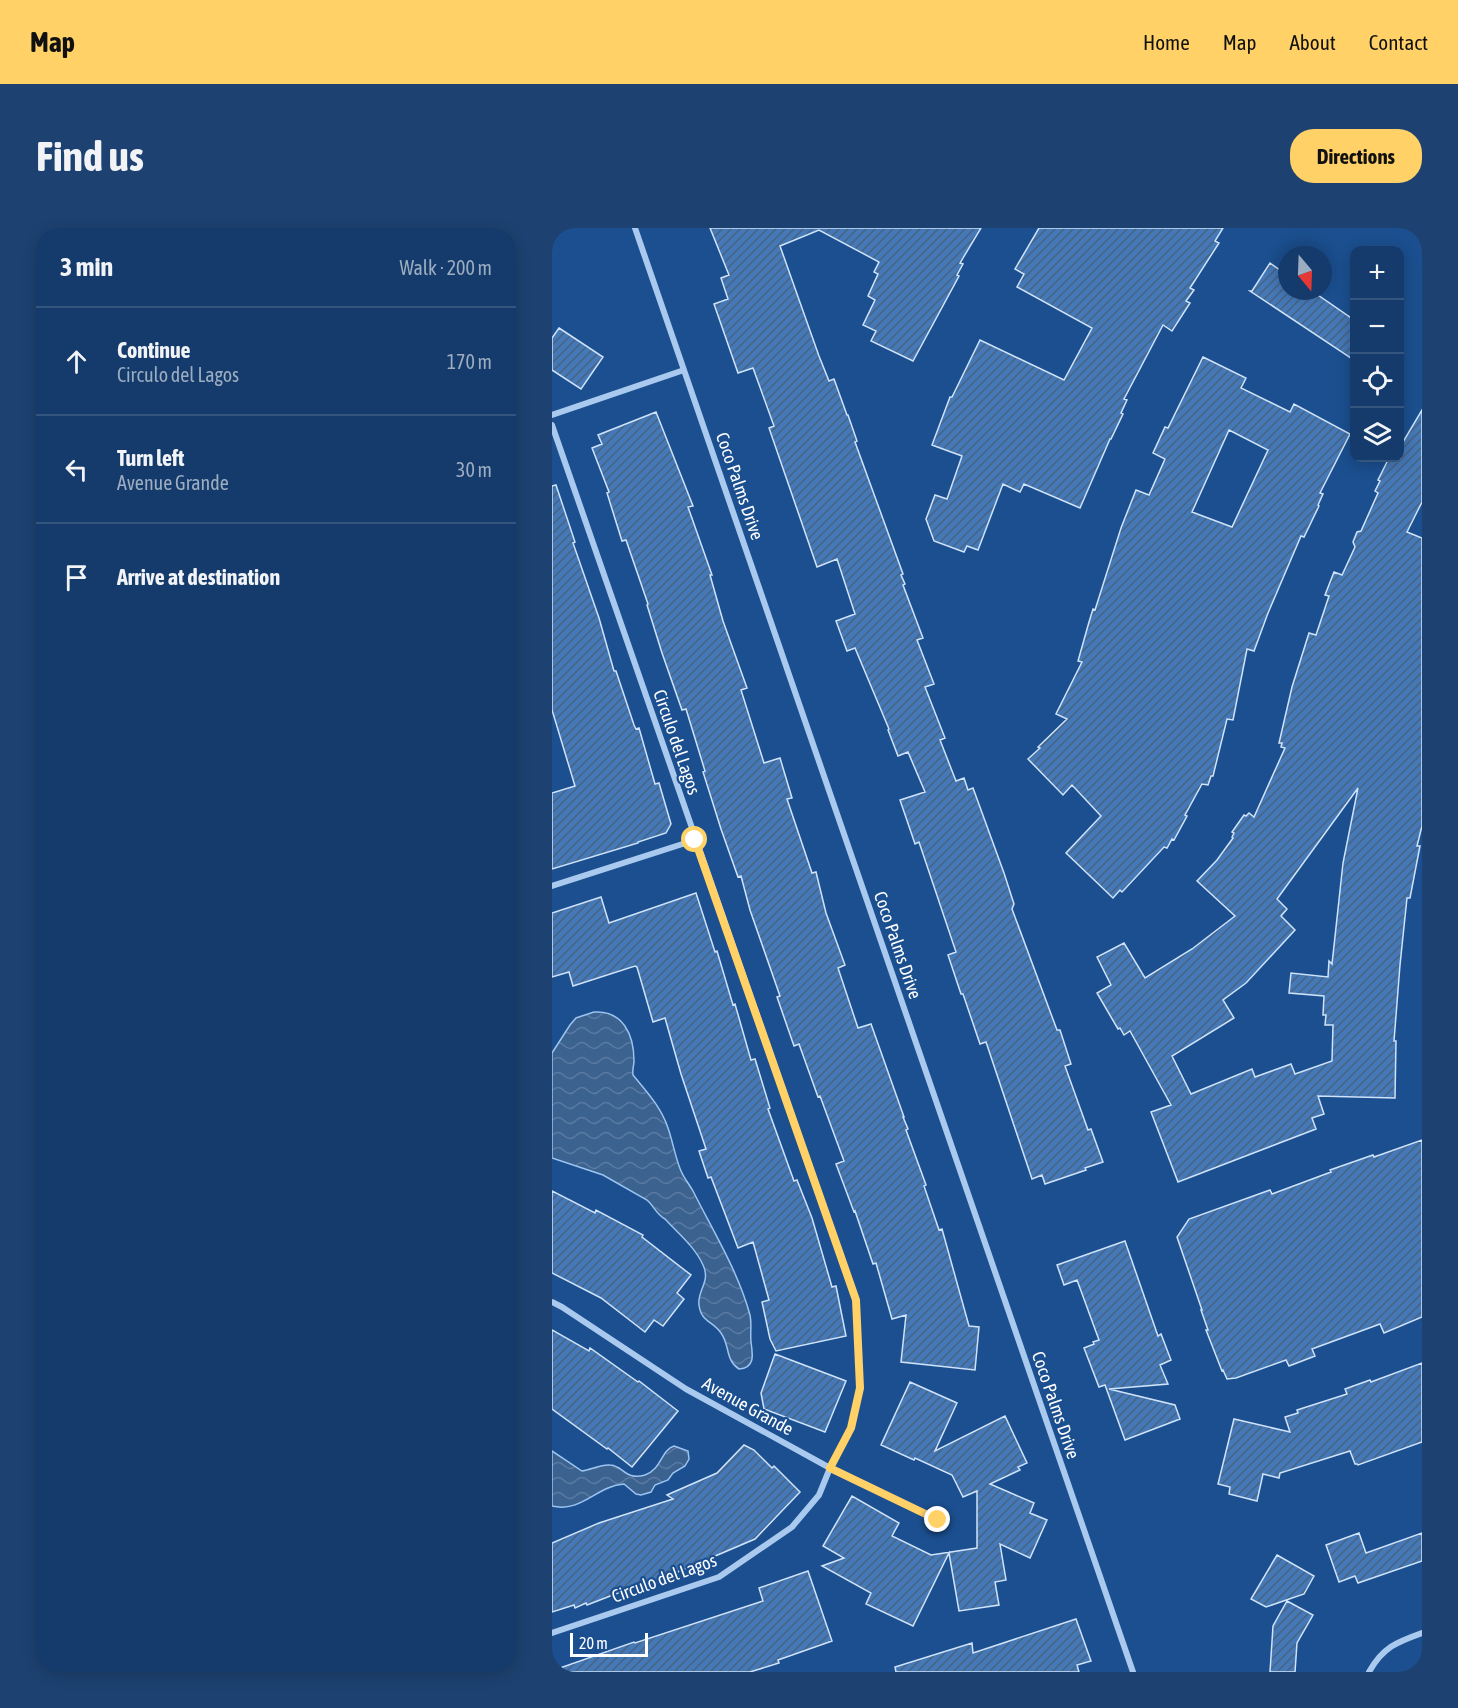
<!DOCTYPE html>
<meta charset="utf-8">
<style>
:root{--surface:#143b6b;--page:#1d4271;--text:#f1f3f6;--muted:#9dadc1;--line:#33557e;--accent:#ffd166}
body{margin:0;font-family:"Asap Condensed",sans-serif;background:var(--page);color:var(--text)}
.controls{position:absolute;right:18px;top:18px;display:grid;overflow:hidden;border-radius:12px;box-shadow:0 3px 15px #0003}
.controls button{width:54px;height:54px;display:grid;place-items:center;padding:0;border:0;border-bottom:2px solid var(--line);background:var(--surface);color:var(--text);font:30px sans-serif}
.compass{position:absolute;left:726px;top:18px;width:54px;height:54px;border-radius:50%;background:var(--surface);box-shadow:0 3px 15px #0003;rotate:161deg}
.scale{position:absolute;left:18px;bottom:15px;width:78px;box-sizing:border-box;padding-left:6px;border:3px solid #fff;border-top:0;font-size:16px;line-height:21px;white-space:nowrap;color:#fff;-webkit-text-stroke:4px #1b4f8f;paint-order:stroke}
.stop{position:absolute;width:18px;height:18px;margin:-14px;border:4px solid #ffd166;border-radius:50%;background:#fff}
.stop.end{background:#ffd166;border-color:#fff;box-shadow:0 2px 6px #0008}
.list{margin:0;padding:0;list-style:none}
h2{display:flex;justify-content:space-between;align-items:center;height:78px;margin:0;padding:0 24px;font-size:26px}
h2 small{font-size:20px;font-weight:400;color:var(--muted)}
.list li{display:grid;grid-template-columns:39px 1fr auto;gap:18px;align-items:center;box-sizing:border-box;height:108px;padding:0 24px;border-top:2px solid var(--line)}
.list b{display:block;font-size:22px;white-space:nowrap}
.list p{margin:0;font-size:20px;white-space:nowrap;color:var(--muted)}
.list em{font-size:20px;font-style:normal;color:var(--muted)}
.icon{flex:none;width:33px;height:33px;fill:none;stroke:currentColor;stroke-width:2;stroke-linecap:round;stroke-linejoin:round}
.map{position:relative;flex:none;width:870px;height:1444px;overflow:hidden;border-radius:24px}
header{display:flex;align-items:center;gap:36px;box-sizing:border-box;height:84px;padding:0 30px;background:var(--accent);color:#111}
header strong{font-size:28px}
nav{display:flex;gap:33px;margin-inline-start:auto;font-size:21px}
.intro{display:flex;align-items:center;justify-content:space-between;box-sizing:border-box;height:144px;padding:0 36px}
h1{margin:0;font-size:42px}
.button{padding:15px 27px;border-radius:24px;background:var(--accent);color:#111;font-size:21px;font-weight:700}
main{display:flex;gap:36px;padding:0 36px}
aside{flex:1;background:var(--surface);border-radius:24px;box-shadow:0 3px 15px #0003}
.map>svg:first-child{display:block}
</style>
<header>
<strong>Map</strong>
<nav><a>Home</a><a>Map</a><a>About</a><a>Contact</a></nav>
</header>
<div class="intro"><h1>Find us</h1><a class="button">Directions</a></div>
<main>
<aside>
<h2>3 min<small>Walk · 200 m</small></h2>
<ul class="list">
<li><svg class="icon" aria-label="ahead" viewBox="0 0 24 24"><path d="M12 20V5M6 11l6-6 6 6"/></svg><div><b>Continue</b><p>Circulo del Lagos</p></div><em>170 m</em></li>
<li><svg class="icon" aria-label="left" viewBox="0 0 24 24"><path d="M17 20v-9H6M10 6l-5 5 5 5"/></svg><div><b>Turn left</b><p>Avenue Grande</p></div><em>30 m</em></li>
<li><svg class="icon" aria-label="arrive" viewBox="0 0 24 24"><path d="M6 21V4h12l-3 4 3 4H6"/></svg><div><b>Arrive at destination</b></div></li>
</ul>
</aside>
<div class="map">
<svg width="870" height="1444" viewBox="0 0 870 1444">
<defs>
<pattern id="water-waves" width="16" height="10" patternUnits="userSpaceOnUse" patternTransform="scale(1.5)"><rect width="16" height="10" fill="#3c6290"/><path d="M0 5q4-4 8 0t8 0" fill="none" stroke="#597aa1"/></pattern>
<pattern id="building-hatch" width="6" height="6" patternUnits="userSpaceOnUse" patternTransform="scale(1.5)"><rect width="6" height="6" fill="#4478b7"/><path d="M-1 1l2-2M0 6l6-6M5 7l2-2" fill="none" stroke="#486282"/></pattern>
</defs>
<rect width="100%" height="100%" fill="#1b4f8f"/>
<path fill="url(#water-waves)" stroke="#9cc4f0" stroke-width="1.5" d="M42,784C71,782 82,807 82,833C82,838 80,841 81,847C95,864 109,879 116,900C121,914 123,929 129,943C132,950 137,956 141,963C161,1003 186,1043 198,1087C200,1096 198,1105 199,1114C201,1127 203,1140 187,1141C173,1132 178,1117 169,1105C161,1093 149,1094 147,1077C145,1062 159,1054 151,1037C143,1019 126,1005 113,991C104,986 102,978 95,972L51,947L0,930V825L18,797L24,790Z
M122,1218L136,1223L137,1231L133,1238L121,1245L116,1252L103,1257L99,1264L89,1267L84,1266L72,1256C44,1258 30,1285 0,1278V1223L30,1243C39,1242 49,1236 58,1237C71,1237 73,1253 93,1247C110,1241 109,1222 122,1218Z"/>
<path fill="url(#building-hatch)" stroke="#cfe3fa" stroke-width="1.5" fill-rule="evenodd" d="M158,0H429L408,35L411,36L405,47L407,48L361,133L319,113L324,103L311,97L323,72L316,68L326,46L322,44L327,34L267,2L228,18L267,128L277,153L282,151L295,187H296L305,213L303,214L351,346L349,347L353,356L351,357L371,410L365,412L382,456L373,459L393,510L388,512L404,553L412,550L416,562L421,560L452,645L462,676L460,681L505,802H508L519,836L513,838L536,902L539,901L551,934L533,940L534,942L493,956L490,947L480,951L434,814L428,816L411,766H409L396,727L404,724L367,614L363,616L348,572L373,564L356,524L346,528L336,502L337,501L303,420L295,423L284,393L303,386L285,331L265,339L217,200L222,198L201,140L186,145L162,76L176,71L169,50L177,47Z
M487,0H671L663,13L667,15L638,60L642,62L634,73L638,75L620,103L611,97L572,171L575,172L569,185L571,186L559,211H558L528,280L472,256L468,264L451,256L426,322L415,318L412,324L382,313L374,291L383,267L395,271L410,228L380,217L398,169H400L428,112L512,152L540,100L465,59L472,46L463,41Z
M718,35L735,47V63H760L802,92V132L698,63H700Z
M7,100L51,129L29,161L0,142V110Z
M651,129L694,150L689,160L738,184L742,176L798,206L768,265L771,266L766,277L767,278L752,309L749,308L716,385L702,423L695,421L681,492L675,491L661,548H659L656,557L650,556L633,587L635,588L622,612L620,611L615,620L612,619L570,664L568,662L561,670L514,625L549,588L520,557L511,567L476,531L488,520L486,519L515,491L504,486L530,434L526,433L537,394L541,381L543,382L569,300L584,262L597,267L613,231L601,225L613,199L616,200ZM677,202L716,222L680,299L640,284Z
M870,182V274L855,304L870,310V598L865,618H868L858,670H855L848,737L842,813H844L843,870L766,868L772,886L760,890L764,901L626,954L599,884L619,877L578,803L572,807L568,800L566,801L545,765L559,757L545,729L572,715L593,750L640,721L683,688L645,653L665,632L681,610L680,609L682,605L680,604L692,587L694,588L697,585L702,589L733,520L729,519L730,515H727L740,459L757,405L764,407L777,368L773,367L782,344L790,347L803,319L801,314L805,304L809,303L826,265L823,263L828,253L826,252L837,230H848V219ZM806,560L791,635L780,736L777,733L776,749L739,745L737,765L772,768L771,787H774L773,797H781L780,833L743,846L739,836L703,849L700,841L639,866L620,828L682,790L671,772L694,755L743,702L729,688L735,681L725,671Z
M104,184L141,278L136,279L160,347H158L171,393L195,460L189,462L212,535L228,530L240,570L235,571L260,645L264,644L274,685L293,737L286,740L306,800L319,796L352,889H351L356,901L354,902L374,957L372,958L387,1002L390,1001L417,1098L427,1099L423,1142L349,1134L354,1087L340,1091L324,1035L321,1036L303,983L302,984L284,936L292,933L268,868L266,869L247,816L242,818L225,769L228,768L198,682L189,648L186,649L169,601L151,544L153,543L134,481L130,482L110,425L95,377L96,376L74,312L70,313L55,265L57,264L40,220L50,216L46,207Z
M4,257L23,314L21,315L47,390L62,443H64L82,497L84,501L87,500L103,556L107,555L119,596L114,605L86,614V615L0,641V565L23,558L0,482V258Z
M144,665L163,724L165,723L181,777L183,776L199,832L203,831L218,880L216,881L242,953L245,952L260,990L280,1059L284,1058L294,1108L224,1123L218,1111L210,1074L217,1072L201,1014L186,1020L159,949L156,950L147,923L154,921L129,846L113,790L101,794L85,739L83,738L21,758L17,744L0,749V685L49,669L57,695Z
M870,912V1089L832,1105L828,1096L760,1121L763,1128L737,1138L734,1132L684,1150L675,1151L671,1142L670,1143L654,1102H656L649,1082H650L625,1009L637,991L718,962L720,966L779,944L778,942L821,927L822,929Z
M0,963L43,985L44,982L91,1007L90,1009L139,1047L125,1065L132,1071L111,1098L102,1092L93,1104L49,1070L0,1045Z
M573,1013L606,1108L609,1106L619,1132L608,1137L616,1156L557,1161L623,1177L628,1191L573,1212L553,1157L547,1159L532,1120L542,1116L541,1114L547,1112L525,1052L512,1057L505,1037Z
M0,1102L37,1123L38,1120L86,1154L87,1153L126,1183L80,1239L56,1220L55,1221L0,1181Z
M223,1126L294,1153L273,1204L212,1181L209,1165Z
M870,1135V1214L806,1237L805,1236H803L798,1223L728,1245L727,1250L711,1246L705,1273L677,1266L678,1259L666,1256L682,1191L738,1204L733,1189L746,1185L745,1182L795,1166L793,1161L818,1152L819,1154Z
M358,1154L405,1175L383,1223L453,1188L475,1235L466,1239L468,1242L438,1256L482,1275L478,1285L495,1292L478,1330L448,1316L454,1352L443,1354L447,1377L407,1383L397,1325L361,1398L314,1376L319,1365L270,1338L292,1330L271,1318L300,1268L347,1295L340,1308L379,1327L425,1320V1263L411,1269L400,1247L363,1230L362,1232L329,1217Z
M192,1217L202,1222L220,1240L222,1238L248,1264L203,1311L121,1346L122,1348L86,1362L84,1358L35,1377L34,1375L23,1380L22,1377L0,1384V1315L47,1295L121,1271L115,1267L165,1245Z
M807,1305L814,1325L870,1305V1333L806,1355L803,1348L787,1354L774,1317Z
M725,1327L762,1348L752,1366L714,1379L699,1371Z
M256,1343L280,1413L226,1432L227,1435L198,1444H5V1441L82,1414L83,1415L211,1373L207,1360Z
M735,1373L761,1387L745,1415L743,1444H718L721,1398Z
M524,1391L539,1433L525,1437L527,1444H344L343,1439L420,1415L421,1425Z"/>
<g fill="none" stroke-linecap="round" stroke-linejoin="round">
<path stroke="#a9c9ee" stroke-width="6" d="M83,0L581,1444
M0,187L132,142
M0,197L304,1072L308,1160L299,1200L278,1240L267,1267L240,1299L167,1349L0,1405
M0,658L143,612
M0,1074L10,1079L134,1161L278,1240L386,1292
M817,1444C831,1419 845,1414 870,1405"/>
</g>
<g fill="none" stroke-linecap="round" stroke-linejoin="round">
<path stroke="#ffd166" stroke-width="8" d="M143,612L304,1072L308,1160L299,1200L278,1240L386,1292"/>
</g>
<g text-anchor="middle" dominant-baseline="central" stroke-width="4.5" stroke-linejoin="round" paint-order="stroke">
<g font-size="18" fill="#fff" stroke="#1b4f8f">
<text transform="translate(188 258) rotate(71)">Coco Palms Drive</text>
<text transform="translate(125 514) rotate(71)">Circulo del Lagos</text>
<text transform="translate(346 717) rotate(71)">Coco Palms Drive</text>
<text transform="translate(504 1177) rotate(71)">Coco Palms Drive</text>
<text transform="translate(196 1178) rotate(29)">Avenue Grande</text>
<text transform="translate(112 1350) rotate(-20)">Circulo del Lagos</text>
</g>
</g>
</svg>
<div class="controls">
<button>+</button>
<button>−</button>
<button><svg class="icon" aria-label="locate" viewBox="0 0 24 24"><circle cx="12" cy="12" r="6"/><path d="M12 2v4M12 18v4M2 12h4M18 12h4"/></svg></button>
<button><svg class="icon" aria-label="layers" viewBox="0 0 24 24"><path d="M12 4l9 5-9 5-9-5zM3 14l9 5 9-5"/></svg></button>
</div>
<svg class="compass" viewBox="-18 -18 36 36"><path d="M0-13l5 13h-10z" fill="#e53935"/><path d="M0 13l5-13h-10z" fill="#9dadc1"/></svg>
<div class="scale">20 m</div>
<div class="stop" style="left:143px;top:612px"></div>
<div class="stop end" style="left:386px;top:1292px"></div>
</div>
</main>
